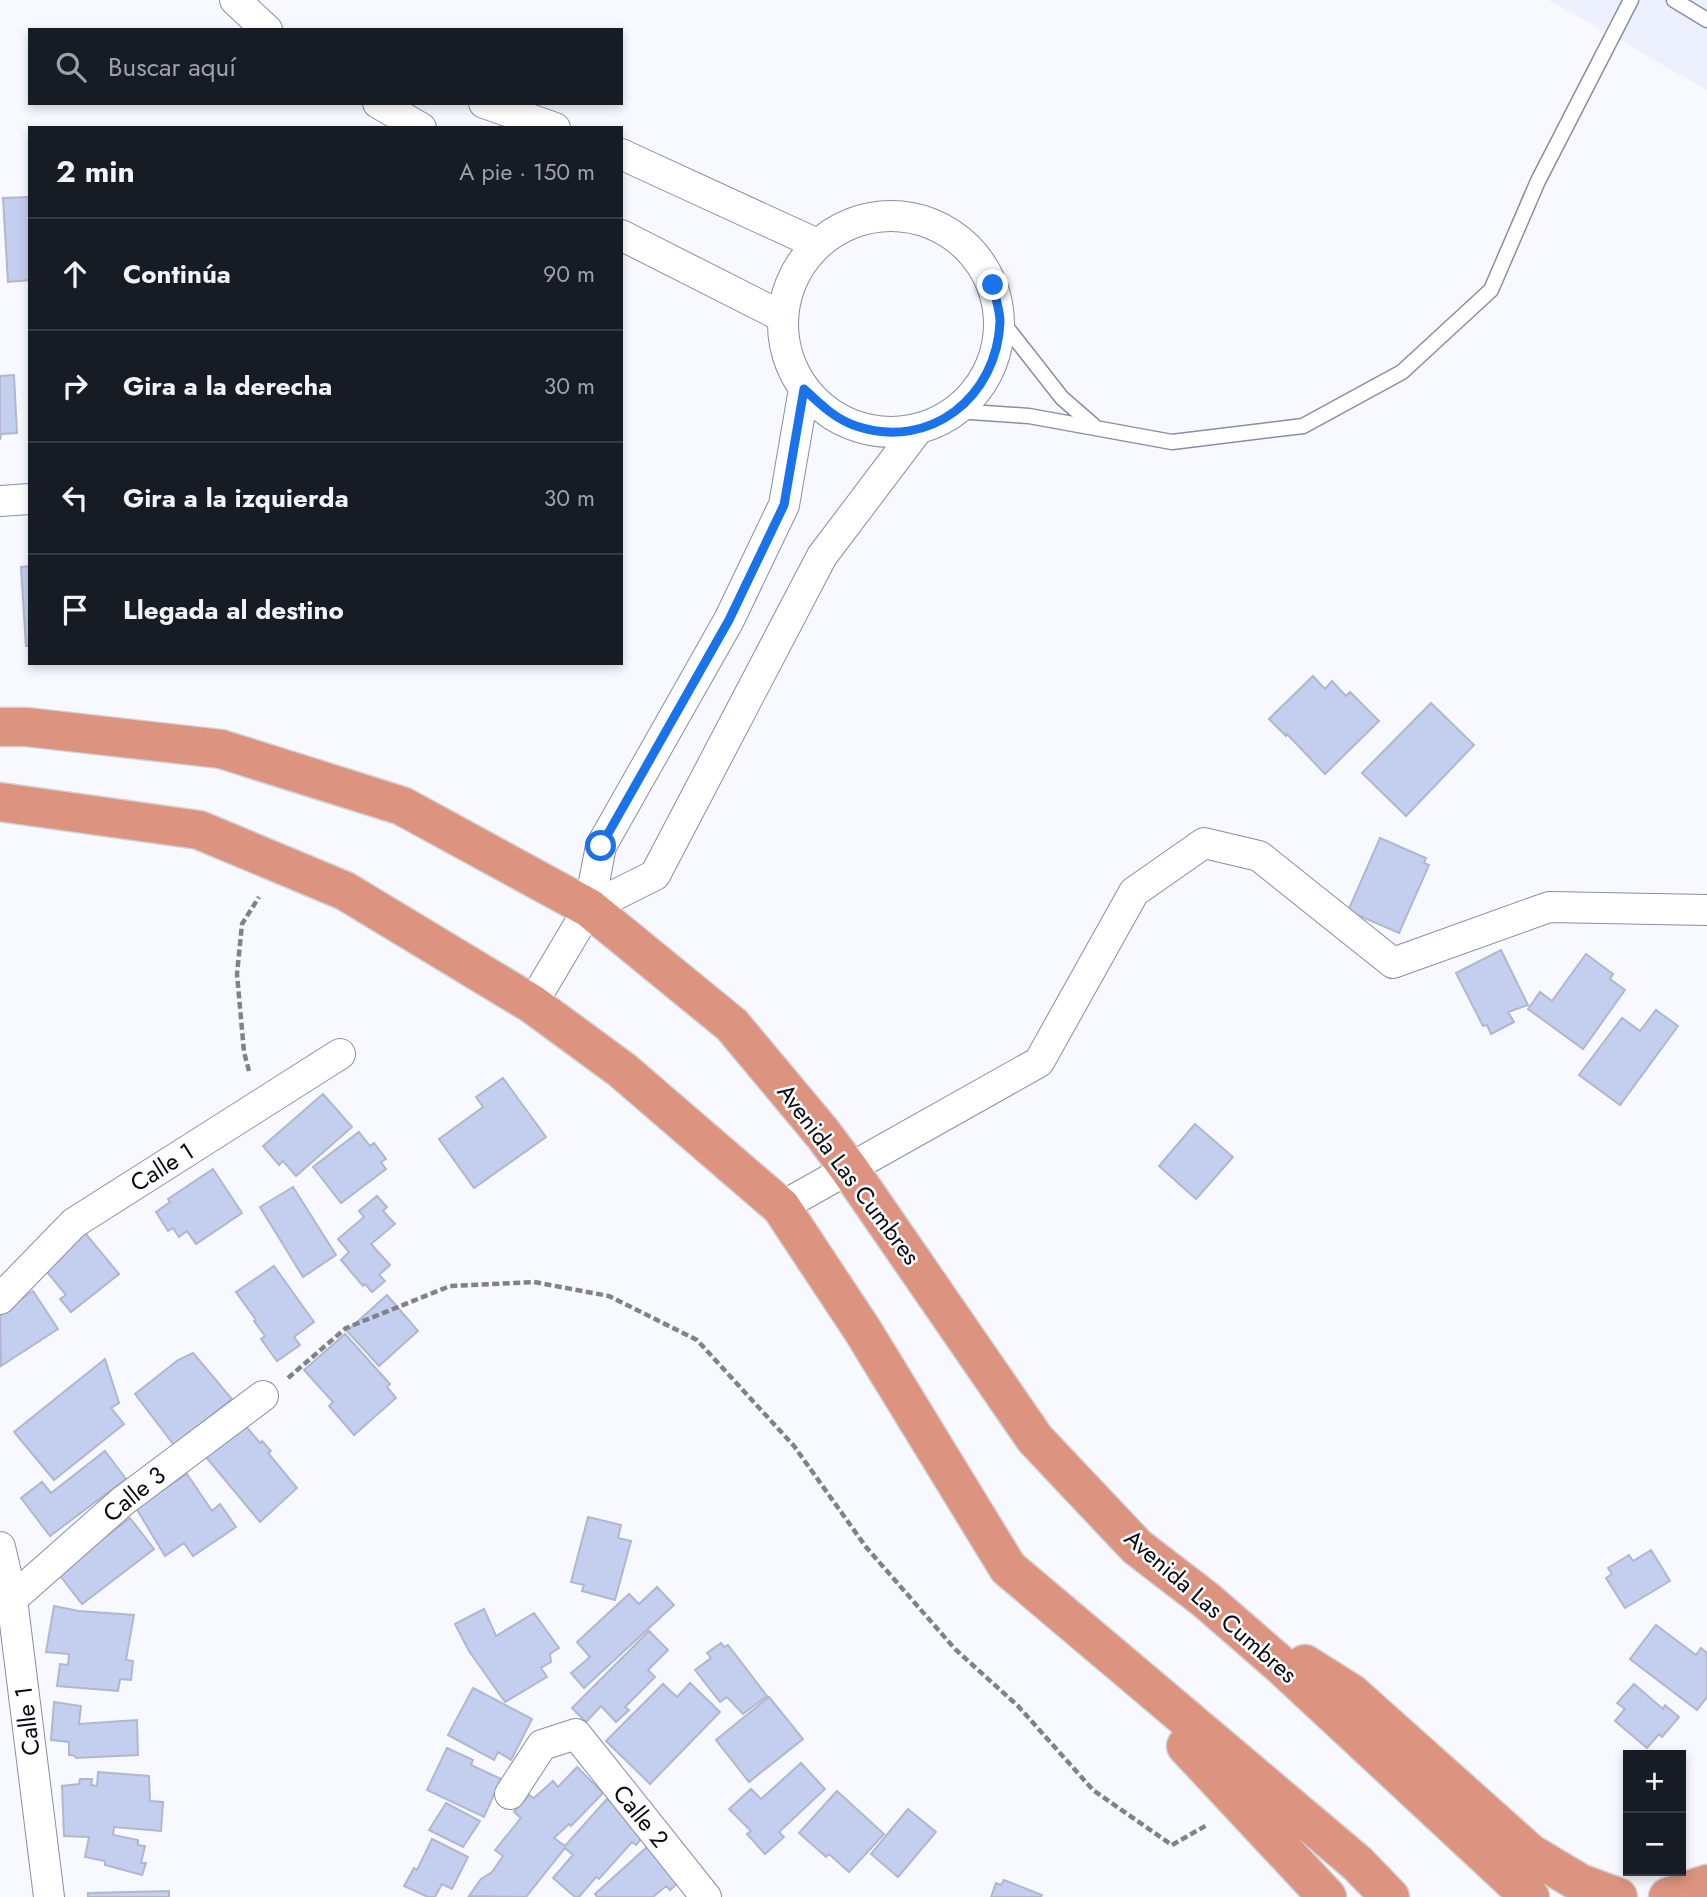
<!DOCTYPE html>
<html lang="es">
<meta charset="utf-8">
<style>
:root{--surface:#171b24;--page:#242831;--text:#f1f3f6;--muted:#9ea1a6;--line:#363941}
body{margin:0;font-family:Jost,sans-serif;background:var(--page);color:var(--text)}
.controls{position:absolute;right:21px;bottom:21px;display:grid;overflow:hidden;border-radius:0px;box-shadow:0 4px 10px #0003}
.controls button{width:63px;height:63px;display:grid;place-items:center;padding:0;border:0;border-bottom:2px solid var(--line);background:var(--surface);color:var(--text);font:35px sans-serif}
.stop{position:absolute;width:21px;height:21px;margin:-16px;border:5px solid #1a73e8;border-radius:50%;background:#fff}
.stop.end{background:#1a73e8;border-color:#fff;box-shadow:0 2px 7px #0008}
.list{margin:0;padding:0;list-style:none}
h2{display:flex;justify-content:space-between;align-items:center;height:91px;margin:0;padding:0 28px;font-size:30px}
h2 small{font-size:23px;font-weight:400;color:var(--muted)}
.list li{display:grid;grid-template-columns:46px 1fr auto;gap:21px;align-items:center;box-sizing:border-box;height:112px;padding:0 28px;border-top:2px solid var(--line)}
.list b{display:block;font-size:26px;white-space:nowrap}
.list em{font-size:23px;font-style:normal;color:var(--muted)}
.icon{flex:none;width:38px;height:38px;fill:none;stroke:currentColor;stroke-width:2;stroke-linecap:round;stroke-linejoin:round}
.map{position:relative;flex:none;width:1707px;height:1897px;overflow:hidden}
.search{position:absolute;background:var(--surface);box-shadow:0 4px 10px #0003;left:28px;top:28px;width:595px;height:77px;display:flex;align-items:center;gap:18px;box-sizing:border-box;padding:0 24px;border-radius:0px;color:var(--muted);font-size:26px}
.panel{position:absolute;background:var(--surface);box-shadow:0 4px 10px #0003;left:28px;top:126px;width:595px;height:539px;border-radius:0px}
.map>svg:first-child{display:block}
</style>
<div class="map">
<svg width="1707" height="1897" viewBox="0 0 1707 1897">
<rect width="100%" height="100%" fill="#f7f9fe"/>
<path fill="#ecf0fd" d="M1549,0H1707V90Z"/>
<path fill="#c4cfef" stroke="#b0b7ce" stroke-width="2" d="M30,197V280L8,282L3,198Z
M14,375L17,433L1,434L0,440V376Z
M30,566V646H26L21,567Z
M1313,676L1325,689L1332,681L1346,696L1350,692L1379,721L1325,774L1287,734L1286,736L1269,719Z
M1431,703L1474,745L1406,816L1362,773Z
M1380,838L1426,858L1424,863L1429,865L1399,933L1348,911Z
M1501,950L1528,1005L1508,1012L1514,1022L1491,1034L1487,1025L1483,1026L1456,973Z
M1586,954L1613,974L1610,979L1625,990L1583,1049L1528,1009L1540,992L1552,1001Z
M1656,1010L1678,1026L1620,1105L1579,1075L1622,1018L1640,1031Z
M503,1078L546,1137L474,1188L439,1139L483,1107L476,1097Z
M323,1094L352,1127L296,1176L283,1161L279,1165L263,1146Z
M1195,1124L1233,1157L1196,1199L1159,1166Z
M359,1132L370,1146L374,1143L386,1159L381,1162L386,1169L341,1203L313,1167Z
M213,1169L242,1213L196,1244L187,1231L179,1237L173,1228L168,1231L156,1212L170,1202L168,1199Z
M293,1187L336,1255L303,1277L260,1207Z
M377,1196L387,1207L383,1211L395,1224L371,1244L390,1265L379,1275L385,1281L372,1292L365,1284L363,1286L341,1260L349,1252L338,1239L364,1217L359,1211Z
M85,1233L119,1274L71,1312L60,1299L66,1295L43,1267Z
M274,1266L314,1322L294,1337L300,1345L277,1361L261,1339L265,1336L254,1321L256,1320L236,1292Z
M33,1291L58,1329L1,1366L0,1312Z
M387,1295L418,1331L379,1366L347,1331Z
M345,1334L390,1384L387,1387L396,1398L354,1435L329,1406L333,1402L304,1370Z
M193,1353L232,1399L174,1445L135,1394L178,1360Z
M105,1359L119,1403L111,1408L124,1424L54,1480L14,1432Z
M244,1424L260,1443L262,1441L271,1451L268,1453L297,1488L260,1522L206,1457Z
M105,1451L126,1479L50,1536L21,1498L42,1482L51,1493Z
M187,1474L212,1511L220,1504L236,1527L193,1556L184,1543L165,1556L136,1508Z
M588,1517L621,1525L618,1538L631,1541L615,1600L582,1591L584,1585L571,1582Z
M130,1518L154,1549L82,1604L58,1573Z
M1651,1550L1670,1581L1625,1608L1606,1578L1612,1574L1608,1568L1629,1555L1633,1561Z
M657,1587L674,1605L584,1688L571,1673L590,1657L577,1642L629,1594L639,1604Z
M54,1606L79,1611L134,1615L126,1660L133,1661L131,1680L120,1679L118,1691L57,1686L60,1664L68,1665L69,1654L46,1652Z
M484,1609L496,1636L534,1613L559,1648L550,1654L551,1662L541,1668L547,1677L505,1702L469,1651L455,1624Z
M1656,1625L1696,1655L1701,1648L1707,1653V1697L1697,1710L1630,1659Z
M649,1631L668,1650L648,1670L655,1677L625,1707L629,1710L616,1722L601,1706L586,1722L572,1708Z
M721,1643L724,1647L728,1645L767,1696L743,1714L727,1697L720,1702L695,1670L711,1658L707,1653Z
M690,1683L720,1712L650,1784L606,1741L663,1684L677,1697Z
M1634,1684L1663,1709L1665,1705L1679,1717L1662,1737L1659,1734L1647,1748L1615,1721L1625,1709L1617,1703Z
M473,1688L532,1719L511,1760L498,1752L494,1760L448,1735Z
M769,1697L803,1739L749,1782L716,1740Z
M54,1702L81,1706L79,1724L137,1720L138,1755L76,1758L75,1756L69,1755V1742L51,1740Z
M447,1748L473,1760L471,1765L501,1779L484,1817L427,1790Z
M801,1763L825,1789L779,1832L784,1837L765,1854L747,1834L751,1831L729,1809L751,1789L761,1799Z
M577,1767L603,1793L571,1826L569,1824L554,1838L565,1846L607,1799L646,1833L636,1845L632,1842L599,1879L596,1877L579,1897H575L553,1878L573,1855L565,1848L526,1897L469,1896L481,1879L492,1872L503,1856L495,1850L521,1818L514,1812L529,1795L534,1798L553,1781L558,1787Z
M98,1772L149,1776L150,1801L163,1802L161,1831L114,1827L113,1835L138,1840V1845L145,1846L141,1863H146L142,1875L105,1865V1861L85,1857L89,1837L64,1836L62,1786L79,1784L80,1779H92L91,1785L97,1786Z
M837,1791L884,1834L849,1872L829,1854L826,1857L799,1833Z
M446,1803L480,1821L463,1847L429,1830Z
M908,1809L936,1832L898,1877L871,1854Z
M432,1839L468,1857L452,1889L442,1884L435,1897H428L404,1886L414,1868L417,1870Z
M647,1847L680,1881L670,1890L666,1886L653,1897H597L595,1894Z
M1004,1880L1042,1895L1041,1897H991L996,1883L1001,1885Z
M169,1891V1897H88V1893Z"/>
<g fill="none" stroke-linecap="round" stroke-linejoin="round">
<defs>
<path id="service" d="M1674,0L1707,20
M1000,319L1062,398L1093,425
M956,411L1029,416L1172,442L1303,426L1402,372L1491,290L1538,181L1631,0"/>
<path id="minor" d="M235,0L267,30
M378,103L421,128
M484,103L555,128
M621,154L817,244
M783 324a108 108 0 1 1 216 0a108 108 0 1 1-216 0Z
M621,235L783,317
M0,501L30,499
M589,908L655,875L822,556L918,429
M532,1004L589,908L601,846L729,620L784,505L804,389
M781,1207L1039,1062L1134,892L1204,843L1259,856L1393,963L1549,907L1707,910
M0,1299L74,1223L340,1054
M0,1547L12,1599L49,1897
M12,1599L123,1501L263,1396
M510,1794L542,1745L576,1734L706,1897"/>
<path id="trunk" d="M0,727H26L221,749L402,806L589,908L732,1025L823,1134L849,1169L1035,1439L1137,1547L1206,1600L1283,1667L1530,1897
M0,802L199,830L345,891L532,1004L622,1070L781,1207L863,1331L1008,1568L1357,1863L1390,1897
M1305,1664L1351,1693L1530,1853L1580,1883L1618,1897
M1186,1746L1327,1897
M1668,1897L1707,1884"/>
</defs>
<use href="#service" stroke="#888fa5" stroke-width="17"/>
<use href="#minor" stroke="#888fa5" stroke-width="32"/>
<use href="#trunk" stroke="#d3d3d5" stroke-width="41"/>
<path stroke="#808289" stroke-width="4.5" stroke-dasharray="7 3.5" stroke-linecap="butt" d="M249,1071L244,1052L237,974L242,924L259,897
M288,1378L346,1328L450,1286L534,1282L609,1296L697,1340L794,1446L866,1547L955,1649L1018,1706L1093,1790L1172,1845L1207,1825"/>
<use href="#service" stroke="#fff" stroke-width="14"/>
<use href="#minor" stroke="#fff" stroke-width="30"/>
<use href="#trunk" stroke="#dc9380" stroke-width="38"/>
</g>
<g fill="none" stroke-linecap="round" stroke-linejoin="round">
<path stroke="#1a73e8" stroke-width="9" d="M601,846L729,620L784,505L804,389C820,404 835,419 856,426C930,451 997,397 1000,322C1000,310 995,297 993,285"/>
</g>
<g text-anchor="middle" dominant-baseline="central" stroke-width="5" stroke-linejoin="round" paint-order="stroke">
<g font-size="24" fill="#0a0c14" stroke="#fff">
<text transform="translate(162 1167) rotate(-32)">Calle 1</text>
<text transform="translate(849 1174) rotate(53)">Avenida Las Cumbres</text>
<text transform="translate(134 1494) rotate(-39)">Calle 3</text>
<text transform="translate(1211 1606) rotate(41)">Avenida Las Cumbres</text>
<text transform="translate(27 1721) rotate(-97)">Calle 1</text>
<text transform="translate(641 1816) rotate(51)">Calle 2</text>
</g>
</g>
</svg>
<div class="controls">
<button>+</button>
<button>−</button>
</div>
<div class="stop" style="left:601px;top:846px"></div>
<div class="stop end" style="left:993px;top:285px"></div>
<div class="search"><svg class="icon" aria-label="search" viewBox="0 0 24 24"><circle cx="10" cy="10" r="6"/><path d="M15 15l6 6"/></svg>Buscar aquí</div>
<section class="panel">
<h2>2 min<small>A pie · 150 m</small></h2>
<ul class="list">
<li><svg class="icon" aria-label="ahead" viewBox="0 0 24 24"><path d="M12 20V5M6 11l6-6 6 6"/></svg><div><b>Continúa</b></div><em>90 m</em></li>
<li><svg class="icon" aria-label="right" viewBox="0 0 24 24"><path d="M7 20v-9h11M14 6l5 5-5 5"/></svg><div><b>Gira a la derecha</b></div><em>30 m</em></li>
<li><svg class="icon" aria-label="left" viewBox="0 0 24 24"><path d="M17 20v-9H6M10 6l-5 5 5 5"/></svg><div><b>Gira a la izquierda</b></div><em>30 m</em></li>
<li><svg class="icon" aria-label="arrive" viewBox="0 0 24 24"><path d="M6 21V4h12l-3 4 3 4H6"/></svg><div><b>Llegada al destino</b></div></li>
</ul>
</section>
</div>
